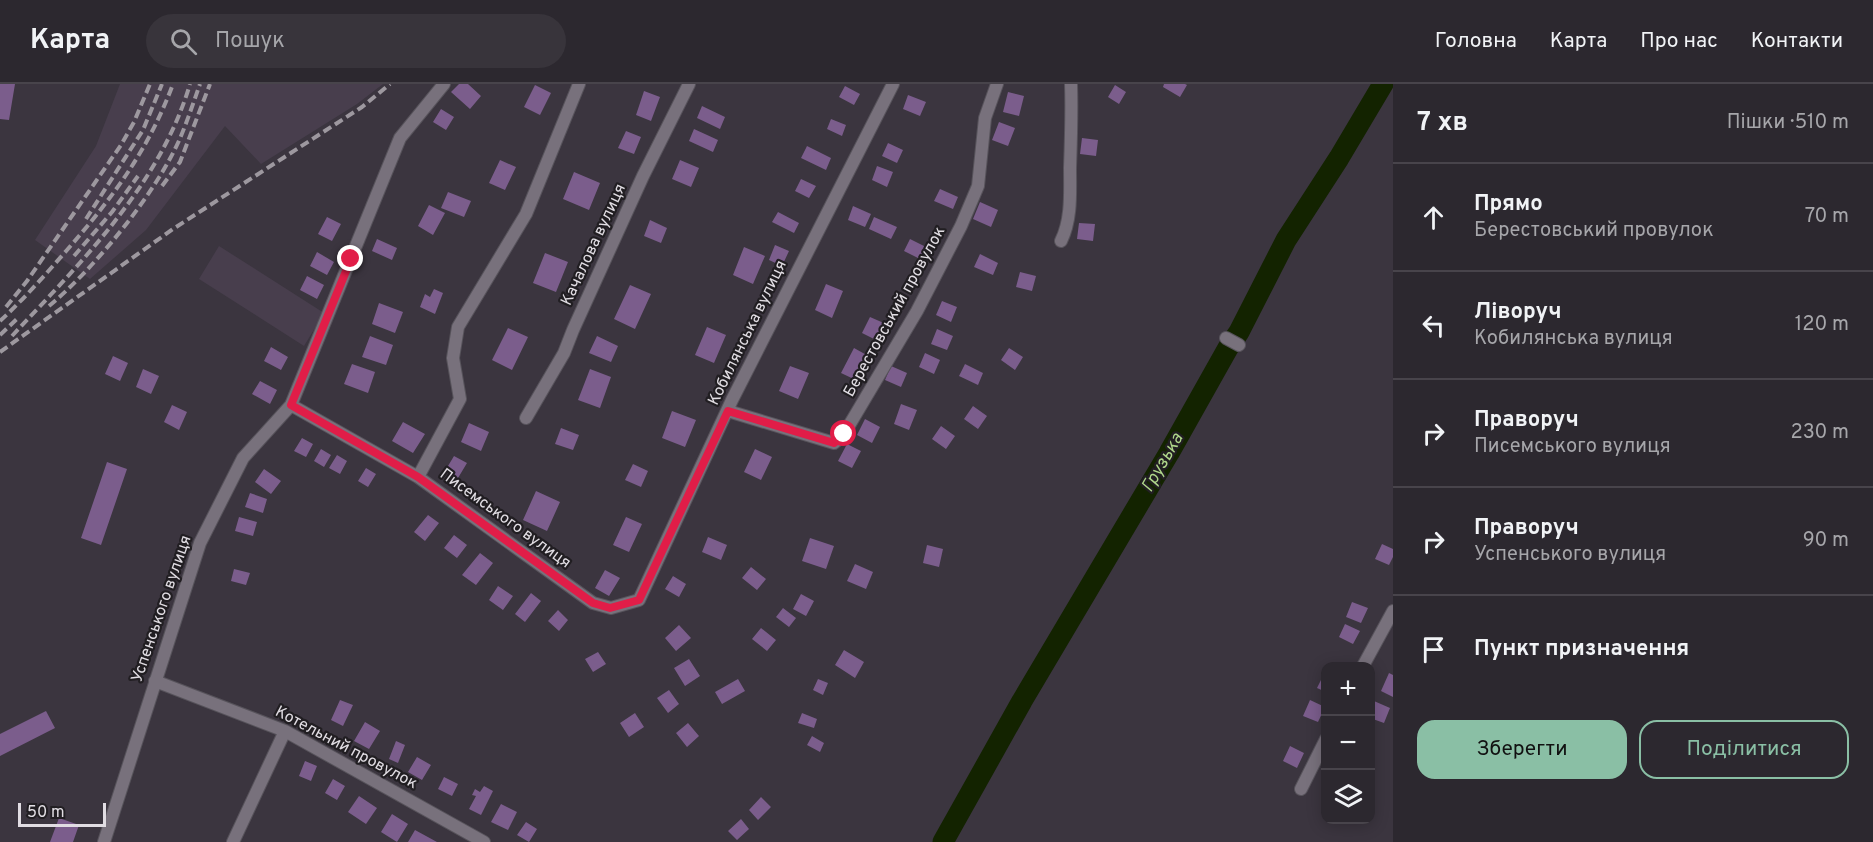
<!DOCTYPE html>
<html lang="uk">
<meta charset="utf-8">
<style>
:root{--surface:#2c282f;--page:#38343b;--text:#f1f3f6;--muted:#a6a6aa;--line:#48444b;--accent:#8abfa5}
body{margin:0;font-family:Overpass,sans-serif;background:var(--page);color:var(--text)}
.controls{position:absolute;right:18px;bottom:18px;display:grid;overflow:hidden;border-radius:12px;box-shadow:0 3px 15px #0003}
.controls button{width:54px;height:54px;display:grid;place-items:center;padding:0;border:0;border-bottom:2px solid var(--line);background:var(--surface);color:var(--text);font:30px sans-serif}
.scale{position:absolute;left:18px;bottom:15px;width:88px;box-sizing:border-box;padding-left:6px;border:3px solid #e1dde3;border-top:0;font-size:16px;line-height:21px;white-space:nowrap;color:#e1dde3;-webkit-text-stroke:4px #211e22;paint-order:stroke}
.stop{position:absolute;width:18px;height:18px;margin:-14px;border:4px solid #e11d48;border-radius:50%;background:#fff}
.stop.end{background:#e11d48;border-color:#fff;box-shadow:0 2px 6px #0008}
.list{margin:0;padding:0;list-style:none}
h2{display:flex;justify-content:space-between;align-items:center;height:78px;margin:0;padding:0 24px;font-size:26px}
h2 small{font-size:20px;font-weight:400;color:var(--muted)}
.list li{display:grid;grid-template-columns:39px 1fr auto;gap:18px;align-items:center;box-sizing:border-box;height:108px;padding:0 24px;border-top:2px solid var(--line)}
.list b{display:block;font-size:22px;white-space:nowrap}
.list p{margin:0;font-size:20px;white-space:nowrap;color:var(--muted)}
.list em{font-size:20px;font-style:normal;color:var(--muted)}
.actions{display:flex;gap:12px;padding:18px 24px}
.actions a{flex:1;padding:14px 0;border:2px solid var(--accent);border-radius:18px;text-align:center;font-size:21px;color:var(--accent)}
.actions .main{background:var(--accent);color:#111}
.icon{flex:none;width:33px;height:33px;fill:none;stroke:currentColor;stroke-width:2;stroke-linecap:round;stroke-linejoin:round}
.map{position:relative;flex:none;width:1393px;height:758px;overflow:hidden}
header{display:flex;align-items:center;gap:36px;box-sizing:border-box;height:84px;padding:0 30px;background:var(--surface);border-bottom:2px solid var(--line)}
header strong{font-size:28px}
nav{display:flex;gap:33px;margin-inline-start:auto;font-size:21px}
.search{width:420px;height:54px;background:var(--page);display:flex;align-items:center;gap:15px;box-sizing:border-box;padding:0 21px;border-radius:33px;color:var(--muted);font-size:22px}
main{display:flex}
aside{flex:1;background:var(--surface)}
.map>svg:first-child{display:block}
</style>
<header>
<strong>Карта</strong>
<div class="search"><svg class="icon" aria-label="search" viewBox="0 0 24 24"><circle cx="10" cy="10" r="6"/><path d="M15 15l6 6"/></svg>Пошук</div>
<nav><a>Головна</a><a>Карта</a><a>Про нас</a><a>Контакти</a></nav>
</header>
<main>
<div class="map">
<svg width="1393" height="758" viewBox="0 0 1393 758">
<rect width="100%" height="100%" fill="#3b353f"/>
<path fill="#483e4d" d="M120,0H383L357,20L261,80L225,42L146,146L90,195L35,156L96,62Z
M219,162L324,229L304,262L199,195Z"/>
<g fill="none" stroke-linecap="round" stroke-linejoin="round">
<path stroke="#132300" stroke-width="21" d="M943,758L1022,617L1169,369L1228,264L1239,248L1286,156L1339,74L1383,0"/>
</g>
<path fill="#7b5d8c" d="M0,0H15L9,36L0,35Z
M459,0H468L481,12L470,25L451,8Z
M1164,0H1185L1187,1L1180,13L1163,3Z
M535,1L551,9L540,31L524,23Z
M1115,1L1126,8L1119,20L1108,13Z
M845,2L860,10L854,21L839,13Z
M644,7L660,13L651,37L636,31Z
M1008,8L1024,12L1019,32L1003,28Z
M908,11L926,18L920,32L903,25Z
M702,22L725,33L720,45L697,34Z
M441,25L454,33L446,46L433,38Z
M831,35L846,41L842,52L827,45Z
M999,38L1015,44L1008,62L992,56Z
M694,45L718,56L713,68L689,57Z
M626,47L641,53L634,70L618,64Z
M1082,54L1098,56L1096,72L1080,70Z
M888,59L903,66L897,79L882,72Z
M807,62L831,74L826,86L801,74Z
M500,76L516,83L505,106L489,99Z
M680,76L699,84L691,103L672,95Z
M877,82L893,88L887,103L872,96Z
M574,88L600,99L589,126L563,115Z
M801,95L816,102L809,114L795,107Z
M940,105L958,113L953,125L934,117Z
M448,108L471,117L464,133L441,124Z
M980,118L998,126L991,143L973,135Z
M429,121L445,129L433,151L418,142Z
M853,122L871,130L865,143L848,136Z
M778,128L799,139L794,149L772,138Z
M327,133L341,140L332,157L318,150Z
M874,133L897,143L891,155L869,145Z
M650,136L667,144L661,159L644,152Z
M1079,139L1095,140L1093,157L1077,155Z
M377,155L397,164L392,176L372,167Z
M910,155L928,164L922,176L904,167Z
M775,161L789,167L782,182L769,176Z
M744,163L765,172L753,200L733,191Z
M317,168L334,178L327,191L310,182Z
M545,169L568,178L556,208L533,199Z
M980,170L998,179L993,191L974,183Z
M1020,188L1036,192L1032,207L1016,203Z
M307,192L324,201L317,215L300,206Z
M826,200L843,207L832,234L815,226Z
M630,201L651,210L635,245L614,235Z
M434,205L443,209L435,230L420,223L425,210L430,213Z
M942,217L957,223L951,238L936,231Z
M379,219L403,228L395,249L372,240Z
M870,233L886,240L878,257L862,249Z
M707,243L726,251L714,279L695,271Z
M508,244L528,253L512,286L492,276Z
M937,245L953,252L947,266L931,260Z
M370,252L393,261L386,281L362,273Z
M597,252L618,262L611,278L589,269Z
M271,263L288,273L281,286L264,277Z
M854,264L872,274L860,298L841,289Z
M1009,264L1023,273L1015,286L1001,276Z
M925,269L940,276L934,290L919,283Z
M113,272L128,279L120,297L105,290Z
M352,280L375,288L368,309L344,300Z
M965,280L983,289L978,301L959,292Z
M790,282L809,289L798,315L779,307Z
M891,282L907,289L901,303L885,296Z
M143,285L159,292L151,310L136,303Z
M590,285L611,293L600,324L578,316Z
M260,297L277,306L270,320L252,310Z
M901,320L917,326L909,346L894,340Z
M172,321L187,328L179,346L164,338Z
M973,322L987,332L978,345L964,335Z
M672,327L696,336L685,363L662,354Z
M865,335L880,343L872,359L857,351Z
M403,338L425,350L413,369L392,357Z
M469,339L489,348L481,367L461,358Z
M941,342L955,352L946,365L932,355Z
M561,344L579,351L573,366L555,360Z
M302,354L313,360L306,373L294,367Z
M847,360L861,367L852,384L838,377Z
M321,365L331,371L324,383L314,377Z
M755,365L772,373L761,396L744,388Z
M337,371L347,377L340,390L329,384Z
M454,372L467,379L458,394L445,387Z
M107,378L127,385L101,461L81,454Z
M633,380L648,387L641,403L625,396Z
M366,384L376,390L368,403L358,397Z
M264,385L281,397L271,410L255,398Z
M536,407L560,418L547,447L523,436Z
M250,409L267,415L263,429L245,423Z
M428,431L439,439L425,457L414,448Z
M239,433L257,438L253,452L235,447Z
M626,433L642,440L629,468L613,461Z
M454,451L467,461L457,474L444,464Z
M708,453L727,461L721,476L702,468Z
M810,454L834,462L826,485L802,477Z
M1382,460L1393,465V473L1389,481L1375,475Z
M927,461L943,465L939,483L923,479Z
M480,469L493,479L476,501L462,491Z
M855,480L873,488L866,505L847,497Z
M751,483L766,495L757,506L742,494Z
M234,485L250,489L246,501L231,497Z
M605,486L620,494L609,512L595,504Z
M673,492L686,500L679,513L665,505Z
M498,502L513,512L503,526L489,516Z
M531,509L541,517L525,538L515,530Z
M801,510L814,517L806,532L793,525Z
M1352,518L1368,524L1361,539L1346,533Z
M783,524L796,534L789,543L776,533Z
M558,526L568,536L559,547L548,537Z
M1345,540L1360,547L1353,560L1339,553Z
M679,541L691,554L676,567L665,554Z
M761,544L776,556L767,567L752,555Z
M844,566L864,578L855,594L835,581Z
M598,568L606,580L593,588L585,575Z
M689,575L700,592L685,602L674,584Z
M1326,586V608L1317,604Z
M1389,589L1393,591V613L1381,607Z
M738,595L745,607L722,620L715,608Z
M818,595L828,599L823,611L813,606Z
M669,606L679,620L668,629L657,614Z
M340,616L353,621L343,642L331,636Z
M1310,616L1325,623L1318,638L1303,632Z
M1374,617L1390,624L1384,639L1370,634V626Z
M46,627L55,644L0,672V650Z
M635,629L644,643L629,653L620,639Z
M802,629L817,635L814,644L798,639Z
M365,638L380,647L369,665L354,657Z
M688,639L699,652L687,663L676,649Z
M812,652L824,659L820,668L807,661Z
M396,657L405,661L398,679L389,675Z
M1290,662L1304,669L1297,684L1283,677Z
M417,673L431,681L422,696L408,688Z
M305,677L317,682L311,697L299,692Z
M444,693L458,700L452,712L438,705Z
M333,695L345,702L337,716L325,709Z
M484,702L493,707L481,731L469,725L476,712L472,711L475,705L480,708Z
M359,712L377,724L366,740L348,728Z
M761,713L771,723L758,736L749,726Z
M501,720L517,728L508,746L491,738Z
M392,730L408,740L397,758L381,748Z
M59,734L79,741L73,758H50Z
M741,735L749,745L737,756L728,747Z
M526,738L537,745L529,758L517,751Z
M415,746L437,758H408Z"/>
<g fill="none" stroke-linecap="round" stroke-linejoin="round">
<defs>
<path id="minor" d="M1061,157C1072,135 1070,108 1070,84C1071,56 1072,28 1071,0
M1226,254L1239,261
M291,321L418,393L593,519L611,524L639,516L732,316L893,0
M728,327L834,359L844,350L917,227L961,142L978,102L985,34L997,0
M526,334L564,269L573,246L643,92L689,0
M418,393L460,315L453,274L458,243L526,130L579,0
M1363,582L1393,527
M155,597L285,647L484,758
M1301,705L1326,655
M104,758L200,459L243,374L291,321L400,54L444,0
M233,758L285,647"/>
</defs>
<use href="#minor" stroke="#57535b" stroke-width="14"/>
<use href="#minor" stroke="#78717c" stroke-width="12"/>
<path stroke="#9d989f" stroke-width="4" stroke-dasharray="9 4.5" stroke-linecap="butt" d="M162,102L180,78L210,0
M86,135L143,46L162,0
M74,172L112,128L138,92
M49,222C95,184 158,107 181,52C188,35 194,17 200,0
M6,223L27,197L121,61L134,38L150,0
M0,237C24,215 45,191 67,166C113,113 148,67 173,0
M0,251L18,234
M12,252C82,177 160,101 190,0
M0,268L173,145L362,23L390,0"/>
</g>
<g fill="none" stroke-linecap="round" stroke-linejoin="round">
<path stroke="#e11d48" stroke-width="8" d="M351,175L291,321L418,393L593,519L610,524L639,516L728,327L834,359L844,350"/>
</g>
<g text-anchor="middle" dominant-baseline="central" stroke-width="4.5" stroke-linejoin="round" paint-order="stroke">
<g font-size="16" fill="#e1dde3" stroke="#211e22">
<text transform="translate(594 161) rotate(-65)">Качалова вулиця</text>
<text transform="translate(895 228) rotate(-61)">Берестовський провулок</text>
<text transform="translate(748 249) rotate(-64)">Кобилянська вулиця</text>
<text transform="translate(505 435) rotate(36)">Писемського вулиця</text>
<text transform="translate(162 525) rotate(-71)">Успенського вулиця</text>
<text transform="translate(346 664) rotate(28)">Котельний провулок</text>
</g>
<g font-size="18" font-style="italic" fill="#afd68a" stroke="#211e22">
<text transform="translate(1163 379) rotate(-60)">Грузька</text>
</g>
</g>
</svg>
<div class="controls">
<button>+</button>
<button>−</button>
<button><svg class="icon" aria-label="layers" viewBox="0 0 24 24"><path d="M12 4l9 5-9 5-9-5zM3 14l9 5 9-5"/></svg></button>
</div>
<div class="scale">50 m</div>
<div class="stop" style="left:844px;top:350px"></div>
<div class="stop end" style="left:351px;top:175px"></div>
</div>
<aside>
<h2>7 хв<small>Пішки · 510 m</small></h2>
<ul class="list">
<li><svg class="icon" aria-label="ahead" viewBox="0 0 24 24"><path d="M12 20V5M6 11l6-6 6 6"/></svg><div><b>Прямо</b><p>Берестовський провулок</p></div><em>70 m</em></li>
<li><svg class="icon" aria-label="left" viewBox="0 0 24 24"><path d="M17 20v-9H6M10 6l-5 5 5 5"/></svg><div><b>Ліворуч</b><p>Кобилянська вулиця</p></div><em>120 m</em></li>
<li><svg class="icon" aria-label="right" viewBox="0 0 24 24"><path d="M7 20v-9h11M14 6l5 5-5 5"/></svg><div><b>Праворуч</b><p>Писемського вулиця</p></div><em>230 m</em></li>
<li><svg class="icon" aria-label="right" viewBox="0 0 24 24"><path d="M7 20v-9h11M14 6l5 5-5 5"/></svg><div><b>Праворуч</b><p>Успенського вулиця</p></div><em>90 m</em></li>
<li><svg class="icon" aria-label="arrive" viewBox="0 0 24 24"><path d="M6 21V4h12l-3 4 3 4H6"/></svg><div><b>Пункт призначення</b></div></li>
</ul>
<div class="actions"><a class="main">Зберегти</a><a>Поділитися</a></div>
</aside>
</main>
